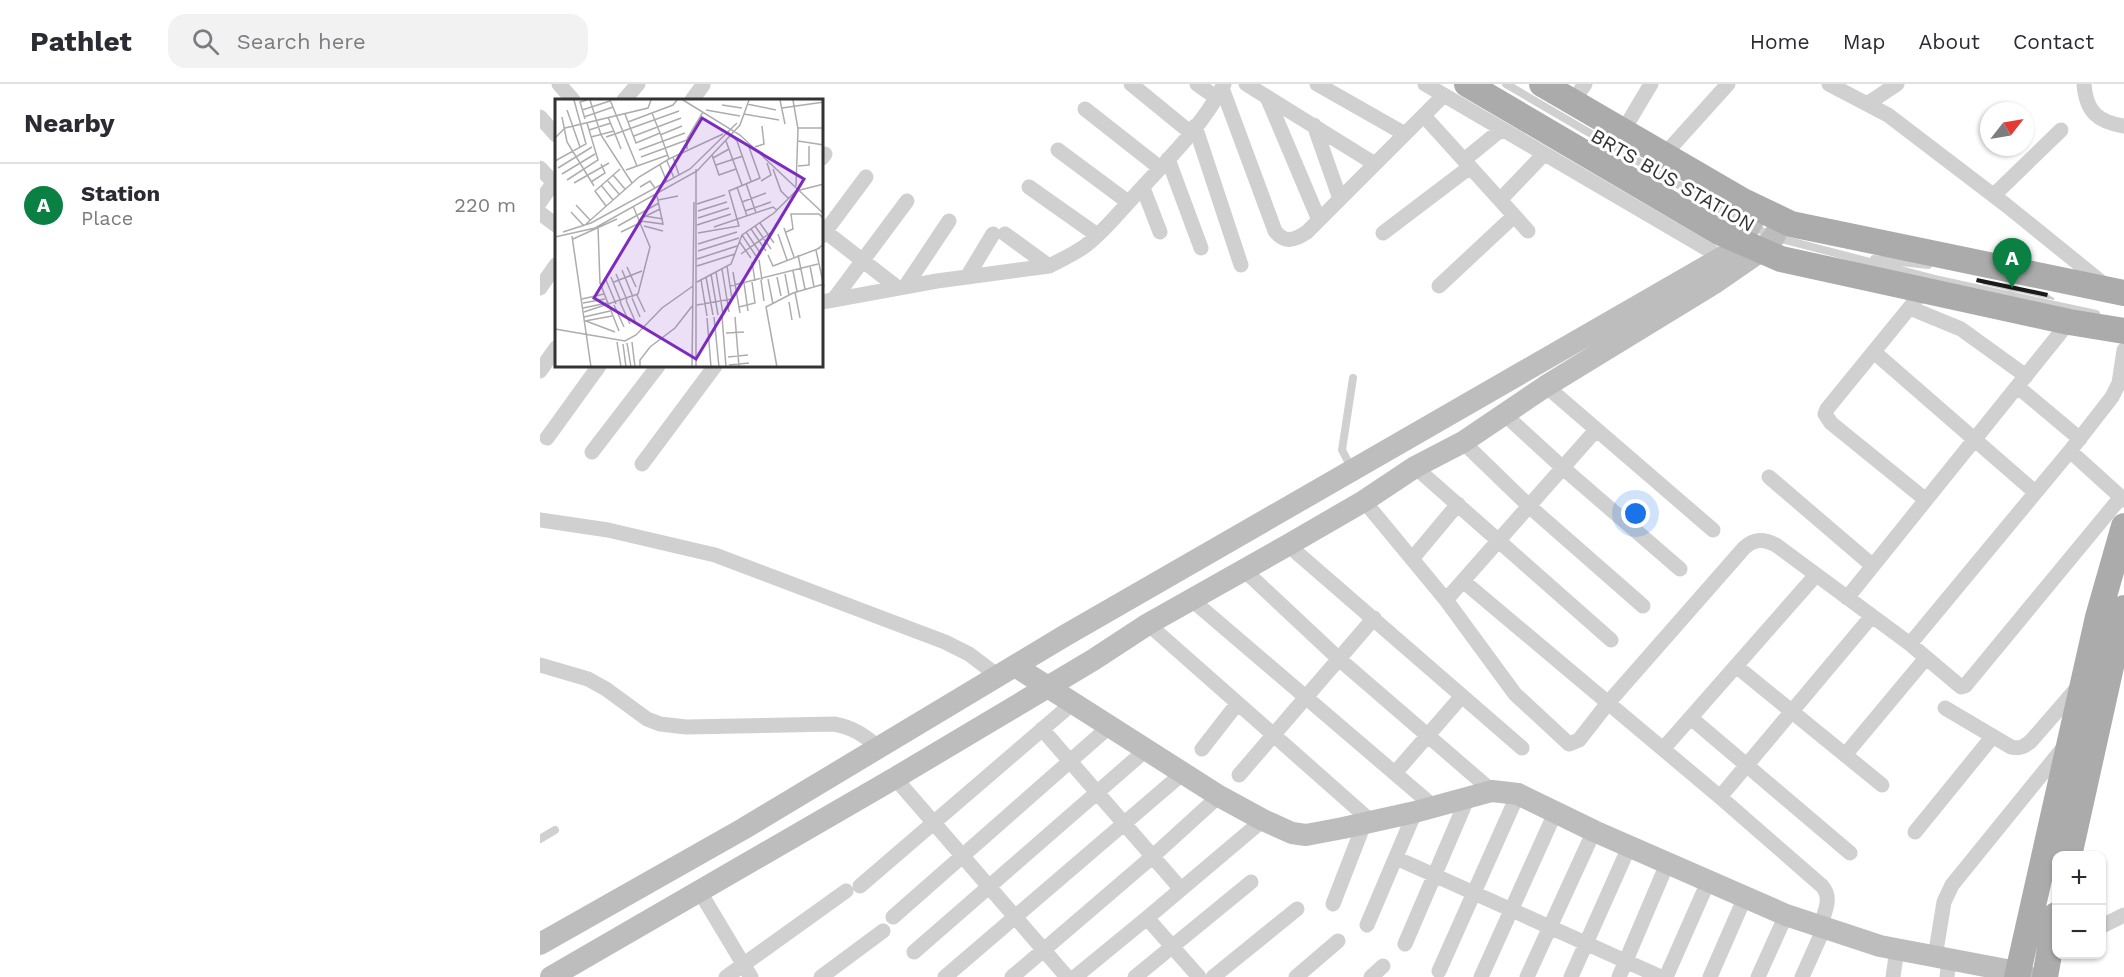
<!DOCTYPE html>
<meta charset="utf-8">
<style>
:root{--surface:#fff;--page:#f2f2f3;--text:#2b2b33;--muted:#7c7c81;--line:#e1e1e2;--accent:#0b8043}
body{margin:0;font-family:"Work Sans",sans-serif;background:var(--page);color:var(--text)}
.controls{position:absolute;right:18px;bottom:18px;display:grid;overflow:hidden;border-radius:12px;box-shadow:0 2px 4px #0004}
.controls button{width:54px;height:54px;display:grid;place-items:center;padding:0;border:0;border-bottom:2px solid var(--line);background:var(--surface);color:var(--text);font:30px sans-serif}
.compass{position:absolute;left:1440px;top:18px;width:54px;height:54px;border-radius:50%;background:var(--surface);box-shadow:0 2px 4px #0004;rotate:59deg}
.you{position:absolute;left:1096px;top:430px;width:21px;height:21px;margin:-15px;border:4px solid #fff;border-radius:50%;background:#1a73e8;box-shadow:0 0 0 9px #1a73e833}
.badge{display:grid;place-items:center;width:39px;height:39px;border-radius:50%;background:var(--accent);color:#fff;font-size:20px;font-weight:700}
.pin{position:absolute;translate:-50% -50px;filter:drop-shadow(0 2px 3px #0008)}
.pin::after{content:'';position:absolute;top:32px;width:21px;height:18px;background:inherit;clip-path:polygon(0 0,100% 0,50% 100%)}
.list{margin:0;padding:0;list-style:none}
h2{display:flex;justify-content:space-between;align-items:center;height:78px;margin:0;padding:0 24px;font-size:26px}
h2 small{font-size:20px;font-weight:400;color:var(--muted)}
.list li{display:grid;grid-template-columns:39px 1fr auto;gap:18px;align-items:center;box-sizing:border-box;height:84px;padding:0 24px;border-top:2px solid var(--line)}
.list b{display:block;font-size:22px;white-space:nowrap}
.list p{margin:0;font-size:20px;white-space:nowrap;color:var(--muted)}
.list em{font-size:20px;font-style:normal;color:var(--muted)}
.icon{flex:none;width:33px;height:33px;fill:none;stroke:currentColor;stroke-width:2;stroke-linecap:round;stroke-linejoin:round}
.map{position:relative;flex:none;width:1584px;height:893px;overflow:hidden}
header{display:flex;align-items:center;gap:36px;box-sizing:border-box;height:84px;padding:0 30px;background:var(--surface);border-bottom:2px solid var(--line)}
header strong{font-size:28px}
nav{display:flex;gap:33px;margin-inline-start:auto;font-size:21px}
.search{width:420px;height:54px;background:var(--page);display:flex;align-items:center;gap:15px;box-sizing:border-box;padding:0 21px;border-radius:18px;color:var(--muted);font-size:22px}
main{display:flex}
aside{flex:1;background:var(--surface)}
.map>svg:first-child{display:block}
</style>
<header>
<strong>Pathlet</strong>
<div class="search"><svg class="icon" aria-label="search" viewBox="0 0 24 24"><circle cx="10" cy="10" r="6"/><path d="M15 15l6 6"/></svg>Search here</div>
<nav><a>Home</a><a>Map</a><a>About</a><a>Contact</a></nav>
</header>
<main>
<aside>
<h2>Nearby<small></small></h2>
<ul class="list">
<li><span class="badge">A</span><div><b>Station</b><p>Place</p></div><em>220 m</em></li>
</ul>
</aside>
<div class="map">
<svg width="1584" height="893" viewBox="0 0 1584 893">
<rect width="100%" height="100%" fill="#fff"/>
<path fill="#0003" d="M1438,197L1507,210L1514,214V216L1444,201Z"/>
<path fill="#1a1a1a" d="M1437,194L1508,209L1507,213L1436,198Z"/>
<g fill="none" stroke-linecap="round" stroke-linejoin="round">
<path stroke="#d0d0d0" stroke-width="8" d="M966,0L1190,131L1234,153L1399,196L1556,230
M1334,175L1388,181
M812,385L802,366L813,294
M0,755L15,746"/>
<path stroke="#d0d0d0" stroke-width="15" d="M19,0L33,16
M591,0L651,49
M657,0L677,14
M706,0L835,80
M777,0L865,50
M885,0L1186,176
M1289,0L1348,31L1466,121L1565,201
M1544,0C1546,28 1558,38 1584,42
M682,4L735,147C745,160 755,156 767,148L904,11
M727,13L779,136
M84,16L98,0
M152,16L163,1
M1032,18L1045,0
M1327,20L1357,0
M545,25L620,84
M884,32L988,147
M0,33L16,51
M774,41L800,115
M655,42L701,181
M1083,47L1111,0
M518,66L588,118
M1124,71L1188,0
M282,74L285,70
M628,75L661,164
M924,76L962,45
M0,84L14,99
M489,103L557,151
M603,104L620,148
M1454,111L1521,46
M960,116L1004,70
M0,118L16,95
M0,129L16,141
M282,145L358,204
M843,149L930,83
M465,150L509,182
M282,152L326,93
M427,193L453,150
M899,202L974,132
M365,203L409,137
M0,204L16,181
M1384,206L1287,325L1285,330L1291,339L1386,416
M294,215L367,117
M282,218L397,197L509,182C521,176 534,170 545,162C562,149 574,134 588,119C622,81 661,45 684,0
M1370,224L1421,245L1486,292
M1334,268L1495,408
M0,287L16,264
M1006,302L1173,446
M1478,303L1540,355
M964,330L1023,384L1140,485
M7,354L59,282
M923,358L989,422L1103,522
M1530,367L1584,416
M52,368L118,282
M102,380L175,282
M875,383L1071,556
M1229,393L1333,482
M824,417L906,516L975,610L1029,660L1039,656L1068,619L1204,464C1215,454 1224,455 1236,461L1370,560L1421,603L1425,602L1581,413
M0,436L68,446L175,471L405,558L429,570L458,592
M748,461L982,664
M872,475L918,420
M704,486L799,575L952,707
M923,497L1180,713L1282,802C1293,814 1284,829 1280,843
M1307,514L1529,238
M652,516L893,722
M906,516L1056,346
M608,540L832,738
M1370,560L1530,367L1572,313L1579,299L1584,266
M0,581L48,595L66,605L107,635L120,640L146,643L294,640C312,643 324,651 338,663
M1196,582L1342,701
M1405,624L1471,663C1480,665 1484,663 1491,657L1538,603
M1151,634L1310,769
M502,645L640,804
M662,665L697,620
M1123,665L1275,492
M1305,671L1386,574
M855,689L922,612
M699,691L834,534
M355,694L527,893
M1180,713L1331,533
M1375,748L1453,652
M856,774L1121,893
M320,802L534,618
M160,808L211,893
M793,820L824,740
M353,833L570,642
M827,841L875,728
M1562,842L1584,831
M865,860L928,713
M374,868L607,665
M1395,873L1404,818L1412,801L1524,663
M899,887L978,710
M186,893L306,807
M281,893L343,847
M405,893L643,689
M472,893L612,773L679,712
M535,893L607,834
M595,893L711,798
M659,893L607,834L723,736
M673,893L757,825
M756,893L798,857
M831,893L843,882
M941,893L1015,729
M987,893L1054,747
M1031,893L1089,763
M1079,893L1127,780
M1126,893L1168,798
M1170,893L1205,813
M1218,893L1246,831
M1262,893L1284,844
M1353,893L1357,865
M1407,893L1409,875"/>
<path stroke="#bdbdbd" stroke-width="22" d="M475,582L679,712L723,736L752,749L766,751L803,744L875,728L952,707L978,710L1054,747L1246,831L1340,862L1477,888L1488,893
M0,860L203,745L526,551L1188,170C1202,156 1211,143 1219,125
M11,893L355,694L553,576L608,540L748,461L824,417L875,383L923,358L1006,302L1176,198L1221,167L1234,153L1242,136"/>
<path stroke="#ababab" stroke-width="26" d="M927,0L1179,148L1241,175L1529,238L1584,247
M1002,0L1203,117L1251,140L1584,209
M1529,772L1584,524
M1477,893L1558,533L1584,442
M1505,893L1516,831"/>
</g>
<g text-anchor="middle" dominant-baseline="central" stroke-width="6" stroke-linejoin="round" paint-order="stroke">
<g font-size="20" fill="#333" stroke="#fff">
<text transform="translate(1133 96) rotate(30)">BRTS BUS STATION</text>
</g>
</g>
<g transform="translate(15 15)">
<rect width="268" height="268" fill="#fff"/>
<path fill="none" stroke="#adadad" stroke-width="1.5" d="M35,1L46,36L77,84M55,1L82,67M128,1L185,36L269,115M225,1L230,25M238,1L243,30L241,87M192,5L221,11M167,6L187,9M227,9L269,3M12,11L25,48M27,11L55,2M151,11L185,17M70,15L81,44L105,34L97,14M189,15L224,21M7,18L12,43L39,87M29,18L58,8M30,20L25,3L32,1M73,23L118,6L122,1M243,29H269M34,31L56,24M105,34L114,60L168,35M105,36L127,27M176,36L182,42L196,82M79,37L126,19M36,38L59,32M51,38L60,35L53,18M0,39L10,29L93,9L96,1M171,42L187,86M243,42L269,46M200,48L209,45L207,27M66,50L60,35L124,12M132,50V40L148,13M84,51L130,34M157,56L164,76L181,70M86,58L132,41M118,58L124,76M158,59L174,50M0,62L31,45L19,1M112,62L119,79M105,66L112,83M161,66L188,57M243,67L254,66V47M3,69L37,48M141,70V268M218,70L226,92L234,100M71,71L113,56M7,75L40,55M58,76L70,90M12,81L43,61L32,24M52,81L64,95M206,82L216,76L212,64M36,83L50,74L46,65M19,84L54,64M191,84L201,114M46,86L58,101M85,88L95,82L100,89M182,88L192,117M103,101L123,97M187,103L211,94M142,105L170,96M21,106L35,121M51,107L40,92L65,70M143,112L172,103M190,112L216,103M16,113L29,127M90,117L108,120M143,119L174,109M85,120L105,110M86,122L108,125L102,97M205,124L219,144M31,125L84,78L114,60M142,126L176,115M63,127L104,104M89,127L108,132M200,127L216,150M43,128L45,184L64,232M159,128L218,108L222,111M229,129L239,158M196,130L211,152M8,133L36,124L135,70L182,24M66,133L87,123M191,133L206,155M231,133L238,130L236,115H264L269,120M143,134L184,127L174,92L205,79L194,48M223,135L232,161M187,136L201,157M17,137L36,268M0,138L40,129L142,72L185,26L194,1M18,140L62,120M184,142L196,159M143,145L182,133M269,145L261,151L269,188M143,152L184,139M186,155L218,132M213,156L218,167L265,149M243,156L250,190M142,160L182,147M204,161L207,181M197,163L200,182M142,167L180,155M172,167L175,187L263,165M255,167L259,188M72,168L81,188M167,170L174,213M67,171L78,198M238,172L242,192M161,173L168,215M178,173L185,214M61,175L72,201M156,175L163,216M230,175L234,196M56,178L66,203M151,178L158,216M222,178L226,197M213,180L218,205M51,181L61,205M146,181L152,217M206,181L209,202M59,183L87,172M142,183L176,165L187,136L219,114L241,92L269,85M189,184L193,212M240,193L245,219M82,196L90,213M77,199L85,218M27,200L49,195M71,201L80,222M65,203L75,225M234,203L237,221M28,204L50,200M59,206L69,228M142,206L177,200L175,187M184,208L200,204L197,183M28,209L52,204M29,213L83,195L95,148L78,107M167,217L171,268M29,218L55,212M159,218L164,268M180,218L184,268M152,219L156,268M30,222L57,217M31,222L60,233M0,230L70,242L81,236L107,209L138,187M171,234L189,233M62,243L66,268M77,243L80,268M72,244L76,268M68,245L71,268M173,258L193,256M174,266L194,264M85,268V261L95,248L120,229L138,206M137,268L139,103M222,268L211,208L238,194L269,185"/>
<path fill="#7b2cbf" fill-opacity="0.15" stroke="#7b2cbf" stroke-width="3" d="M147,19L249,80L141,260L39,199Z"/>
<rect width="268" height="268" fill="none" stroke="#333" stroke-width="3"/>
</g>
</svg>
<div class="controls">
<button>+</button>
<button>−</button>
</div>
<svg class="compass" viewBox="-18 -18 36 36"><path d="M0-13l5 13h-10z" fill="#e53935"/><path d="M0 13l5-13h-10z" fill="#7c7c81"/></svg>
<div class="you"></div>
<div class="pin badge" style="left:1472px;top:204px">A</div>
</div>
</main>
